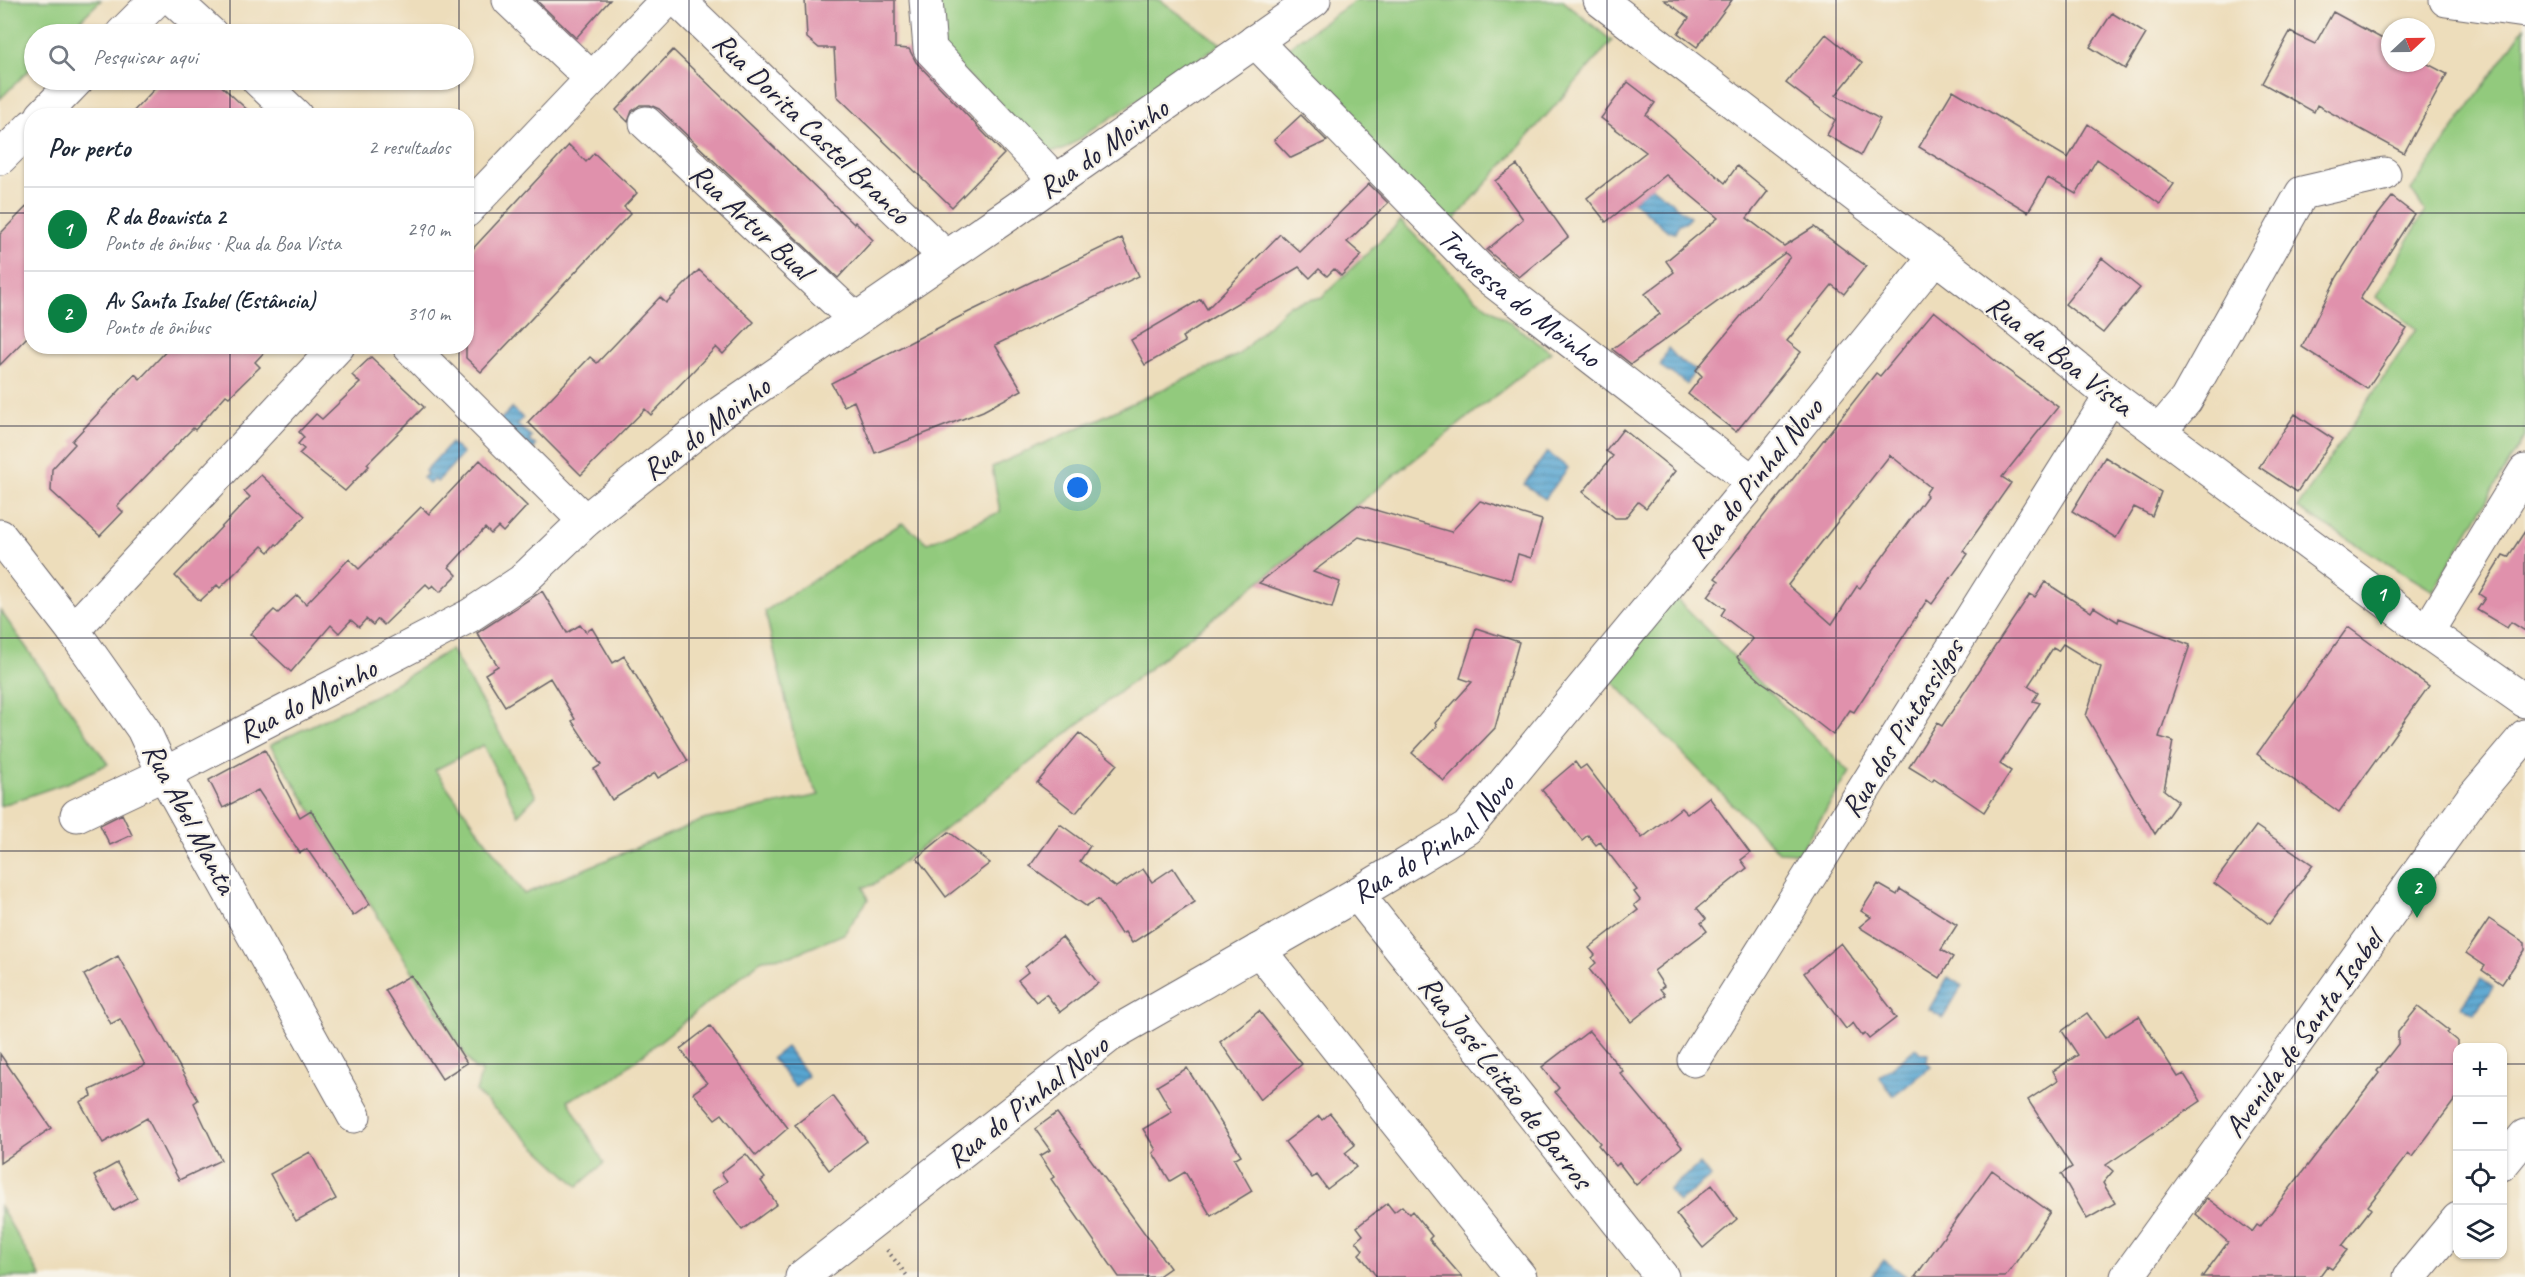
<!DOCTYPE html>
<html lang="pt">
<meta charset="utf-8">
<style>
:root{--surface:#fff;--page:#f6f6f7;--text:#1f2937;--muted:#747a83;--line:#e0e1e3;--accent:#0b8043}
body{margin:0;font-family:Caveat,sans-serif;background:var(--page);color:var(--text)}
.controls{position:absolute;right:18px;bottom:18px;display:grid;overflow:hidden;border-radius:12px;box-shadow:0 2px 4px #0004}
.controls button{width:54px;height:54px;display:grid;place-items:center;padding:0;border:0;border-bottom:2px solid var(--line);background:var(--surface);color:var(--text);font:30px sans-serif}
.compass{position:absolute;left:2381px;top:18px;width:54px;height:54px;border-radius:50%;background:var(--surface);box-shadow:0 2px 4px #0004;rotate:68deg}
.you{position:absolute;left:1078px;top:488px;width:21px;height:21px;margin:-15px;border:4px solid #fff;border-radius:50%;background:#1a73e8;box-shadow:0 0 0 9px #1a73e833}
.badge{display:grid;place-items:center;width:39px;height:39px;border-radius:50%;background:var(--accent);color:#fff;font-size:20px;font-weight:700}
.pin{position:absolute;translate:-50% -50px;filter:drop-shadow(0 2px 3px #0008)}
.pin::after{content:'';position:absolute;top:32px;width:21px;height:18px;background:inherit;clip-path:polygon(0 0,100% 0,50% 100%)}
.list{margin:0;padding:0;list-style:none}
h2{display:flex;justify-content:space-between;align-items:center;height:78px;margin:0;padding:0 24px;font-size:26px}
h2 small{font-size:20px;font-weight:400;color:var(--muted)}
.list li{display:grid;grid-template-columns:39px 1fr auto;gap:18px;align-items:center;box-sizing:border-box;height:84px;padding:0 24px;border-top:2px solid var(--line)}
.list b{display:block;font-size:22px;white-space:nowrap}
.list p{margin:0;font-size:20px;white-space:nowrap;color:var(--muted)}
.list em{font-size:20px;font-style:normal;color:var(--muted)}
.icon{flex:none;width:33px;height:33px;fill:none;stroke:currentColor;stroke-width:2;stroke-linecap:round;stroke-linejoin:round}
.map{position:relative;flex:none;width:2525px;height:1277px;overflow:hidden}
.search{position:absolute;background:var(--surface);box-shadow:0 2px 4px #0004;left:24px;top:24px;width:450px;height:66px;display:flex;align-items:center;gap:15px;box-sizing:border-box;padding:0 21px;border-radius:33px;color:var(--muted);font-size:22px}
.panel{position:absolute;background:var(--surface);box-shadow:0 2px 4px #0004;left:24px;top:108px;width:450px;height:246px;border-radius:24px}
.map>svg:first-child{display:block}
</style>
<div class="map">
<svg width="2525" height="1277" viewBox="0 0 2525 1277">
<defs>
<pattern id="water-rules" width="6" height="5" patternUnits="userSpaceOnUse" patternTransform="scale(1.5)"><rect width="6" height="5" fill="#58a6d1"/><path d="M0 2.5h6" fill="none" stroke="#4887ab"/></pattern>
</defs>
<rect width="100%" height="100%" fill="#f7f3e8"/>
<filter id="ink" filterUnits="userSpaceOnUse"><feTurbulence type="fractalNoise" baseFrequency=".0167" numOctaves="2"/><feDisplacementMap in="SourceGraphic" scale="12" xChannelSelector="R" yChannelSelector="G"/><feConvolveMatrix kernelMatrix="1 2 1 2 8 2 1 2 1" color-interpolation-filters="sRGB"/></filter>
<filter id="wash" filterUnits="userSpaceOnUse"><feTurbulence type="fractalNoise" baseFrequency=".008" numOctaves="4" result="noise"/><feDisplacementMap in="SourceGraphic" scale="24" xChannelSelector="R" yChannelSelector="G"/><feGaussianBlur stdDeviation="1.35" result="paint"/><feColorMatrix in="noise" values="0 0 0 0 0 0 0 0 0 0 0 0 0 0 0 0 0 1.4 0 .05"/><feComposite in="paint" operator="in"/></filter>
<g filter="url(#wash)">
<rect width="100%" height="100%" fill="#edddbb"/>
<path fill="#92ca7d" stroke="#5a765c" stroke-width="1.5" d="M0,0H101L66,34H34V65L0,99Z
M937,0H1160L1221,44L1063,150L1042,152L938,45Z
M1356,0H1562L1612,41L1448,227L1284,50Z
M2525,27V436L2433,591L2297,508L2416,329L2376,297L2425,211L2411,190Z
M1401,221L1474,297L1551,352L944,830L873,885L863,887L868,900L844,934L791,956L763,959L611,1080L568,1100L604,1163L578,1186L476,1092L482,1070L474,1069L270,745L378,694L451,649L536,796L518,815L483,745L435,770L524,894L703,820L819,795L800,761L765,611L902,523L928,543L1000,512L992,467L1238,355L1289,305L1322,297Z
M1673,596L1850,772L1799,853L1779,852L1610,679Z
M0,610L108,764L69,782L0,806Z
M0,1206L41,1277H0Z"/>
<path fill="url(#water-rules)" stroke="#3d6486" stroke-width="1.5" d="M1651,186L1690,217L1685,223L1679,224L1675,233L1668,231L1633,201Z
M1668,348L1679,360L1695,370L1687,384L1660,366Z
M512,408L523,418L517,425L532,437L529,442L536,445L534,450L498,422Z
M451,443L463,454L437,482L434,479L429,484L423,478L427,474L425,471Z
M1547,452L1568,468L1545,499L1524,484Z
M1948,977L1962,986L1943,1018L1929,1009Z
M2481,979L2493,987L2474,1014L2461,1006Z
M786,1047L808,1076L795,1087L772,1058Z
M1916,1048L1920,1053L1928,1054L1927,1062L1931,1067L1894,1096L1879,1077Z
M1700,1164L1710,1177L1679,1202L1668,1190Z
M1884,1260L1907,1277H1871Z"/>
<g id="blocks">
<path fill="#e091ac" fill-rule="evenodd" d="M536,0H610L576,38Z
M805,0H895V48L909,49L916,62L1004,154L952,207L837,96L834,48H819L807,38Z
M1664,0H1732L1697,47L1678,33L1689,18Z
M2333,12L2390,43V63H2426L2447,74L2404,153L2317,105L2314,112L2262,83L2290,32L2315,44Z
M2112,13L2146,34L2125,69L2090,47Z
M1826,34L1862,63L1836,95L1880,119L1861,155L1827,135L1835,120L1786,83Z
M673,50L854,224L855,222L873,240L838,278L659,109L650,105H640L632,111L628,122L616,110Z
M163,80H215L254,116H129Z
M1628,82L1655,103L1646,115L1725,183L1737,166L1768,191L1747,218L1784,246L1814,227L1866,266L1844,294L1832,285L1787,341L1801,352L1736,432L1688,394L1702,376L1696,370L1790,257L1785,253L1631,364L1612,349L1660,314L1645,294L1674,272L1666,261L1718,218L1666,175L1606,222L1587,198L1646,152L1601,118Z
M1953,90L2068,158L2088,124L2174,184L2160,204L2097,159L2076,194L2048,178L2028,212L1919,147Z
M1301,115L1327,141L1291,158L1274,140Z
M569,145L586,162L594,153L637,193L624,207L631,213L481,372L466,358V256Z
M1517,165L1568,237L1519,277L1487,250L1523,219L1495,181Z
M1369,184L1388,203L1347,242L1362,255L1341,276L1334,269L1327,276L1319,269L1310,278L1299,267L1212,318L1182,337L1185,342L1145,365L1131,340L1201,299L1207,309L1280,234L1300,252Z
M2392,197L2414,214L2360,299L2407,329L2367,389L2302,347L2337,277L2370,225Z
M32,201V332L0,365V234Z
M1122,238L1139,276L995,345L1022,390L983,411L875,453L854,401L844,406L831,383L969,312Z
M2102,258L2140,288L2103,333L2065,304Z
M699,270L754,322L723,354L716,347L651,415L645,409L581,475L528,422L590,357L597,363L660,297L666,303Z
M1934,311L1998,363L2058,407L2002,477L2011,483L1963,551L1968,554L1932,604L1927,600L1854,712L1850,710L1833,735L1783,696L1762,682L1741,663L1737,657L1753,639L1721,615L1725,609L1708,596L1719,581L1715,578L1876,373L1880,376ZM1890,455L1930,487L1925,494L1927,496L1860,588L1857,586L1832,624L1788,585Z
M171,346H270L255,362L260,367L229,397L226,395L195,430L193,428L117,506L123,512L100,536L51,491L52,469L75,444L72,441L135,374L140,379Z
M371,357L424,407L367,464L369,466L345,491L299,454L304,449L298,444L304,437L299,432L316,414L322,419L360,383L352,375Z
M2295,414L2333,439L2297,492L2259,467Z
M1623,429L1675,471L1646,508L1638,502L1625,518H1615L1583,492L1613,456L1606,451Z
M2105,457L2161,492L2152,516L2134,507L2116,538L2072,511Z
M480,460L527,506L503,532L498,527L491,534L485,528L449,567L457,575L440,592L433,585L430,588L426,584L384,625L378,619L373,625L366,619L359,627L351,620L339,633L331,625L291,672L250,634L274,610L278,613L297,595L306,604L349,559L359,569L421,507L429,514Z
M261,475L305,516L278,545L276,544L269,552L262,546L220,588L217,585L200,601L175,576L250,497L244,491Z
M1480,501L1542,520L1531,558L1518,554L1511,580L1359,537L1313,572L1340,582L1332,608L1259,583L1358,505L1451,532Z
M2525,531V631L2511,622L2507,628L2477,610L2485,598L2479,594L2503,555L2508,557Z
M2045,582L2091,612L2094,607L2118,622L2119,618L2190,645L2159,737L2173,741L2164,790L2178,801L2155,834L2086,716L2101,667L2063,644L2058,651L2053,648L2028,686L2038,693L2033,701L2040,703L2000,764L2011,771L1984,812L1934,778L1932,781L1909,767L1937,723L1942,726L2030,594L2035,597Z
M542,591L567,633L580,625L586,632L592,628L613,663L624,656L688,761L658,778L655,773L612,800L594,769L601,765L572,721L575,719L550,678L505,706L485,674L498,666L477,633Z
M2348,627L2429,686L2339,812L2257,754Z
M1476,628L1519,642L1495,728L1444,781L1412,753L1437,726L1435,723L1472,682L1460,678Z
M1079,733L1117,764L1076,813L1037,783Z
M265,750L300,817L311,810L370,904L353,916L307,849L300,853L258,790L223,808L209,780Z
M1575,762L1580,769L1586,765L1642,838L1681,808L1687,814L1709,797L1750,853L1741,860L1747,868L1697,908L1706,919L1701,923L1707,931L1654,971L1664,986L1660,989L1665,995L1631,1022L1589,969L1596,963L1592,958L1595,955L1589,948L1638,910L1634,905L1640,900L1634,892L1637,890L1600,842L1596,845L1588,835L1582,840L1542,790Z
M122,814L132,835L110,845L100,825Z
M1060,824L1090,846L1080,861L1116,887L1143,869L1152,882L1173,868L1195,902L1132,943L1125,932L1121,934L1098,899L1086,906L1030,866Z
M2256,826L2313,865L2269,924L2214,883Z
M949,832L990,863L946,897L917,858Z
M1878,884L1897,895L1900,889L1957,925L1941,950L1953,957L1940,978L1859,927L1871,917L1861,911Z
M2489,919L2525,943V950L2502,984L2482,970L2485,966L2466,953Z
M1062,937L1098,983L1060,1012L1046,994L1036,1002L1018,980L1028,972L1025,967Z
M1841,943L1893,1011L1892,1013L1896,1018L1869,1039L1865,1034L1862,1036L1853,1023L1846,1029L1804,973Z
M118,956L198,1100L194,1103L221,1160L179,1180L147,1118L103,1143L80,1102L92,1096L90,1090L145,1065L120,1019L111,1024L84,975Z
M411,975L467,1063L442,1079L385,990Z
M2418,1007L2449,1031L2447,1033L2457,1041V1097L2412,1157L2408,1154L2368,1206L2371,1209L2342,1246L2347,1250L2332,1269L2327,1266L2319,1277H2202L2228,1242L2196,1214L2207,1198L2252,1232L2257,1225L2260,1227L2379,1073L2377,1071L2398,1044V1032Z
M1259,1011L1302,1064L1260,1100L1220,1042Z
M2087,1013L2105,1038L2139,1016L2178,1077L2184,1074L2201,1101L2106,1165L2113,1171L2103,1183L2115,1203L2087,1219L2061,1174L2072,1167L2028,1100L2058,1080L2053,1071L2078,1055L2062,1031Z
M710,1026L788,1128L756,1156L722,1114L715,1119L693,1093L707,1083L680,1049Z
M1589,1031L1623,1071L1620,1073L1682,1147L1636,1185L1619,1163L1616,1166L1598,1145L1600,1143L1555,1092L1559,1088L1542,1067Z
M0,1054L51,1128L0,1163Z
M1187,1068L1241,1155L1234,1159L1252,1191L1211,1216L1185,1172L1170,1181L1153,1153L1156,1150L1143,1129L1172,1112L1157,1086Z
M833,1096L867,1141L829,1170L795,1125Z
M1057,1113L1170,1268L1157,1277H1119L1051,1179L1054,1177L1040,1156L1050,1150L1035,1129Z
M1330,1113L1355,1145L1345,1153L1356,1167L1327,1189L1317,1175L1312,1178L1285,1142L1319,1116L1322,1120Z
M310,1152L336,1199L296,1221L270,1174Z
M746,1154L765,1178L761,1181L777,1204L742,1230L712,1191L727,1181L721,1173Z
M117,1163L137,1198L114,1211L94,1176Z
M1992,1170L2050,1212L2014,1265L2005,1277H1915Z
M1712,1185L1737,1219L1703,1248L1676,1214Z
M1387,1203L1394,1212L1402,1206L1409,1214L1412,1211L1432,1236L1429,1239L1462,1277H1377L1359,1254L1363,1250L1356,1241L1363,1235L1357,1227Z"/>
</g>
</g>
<g filter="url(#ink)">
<use href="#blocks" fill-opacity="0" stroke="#696368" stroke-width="1.5"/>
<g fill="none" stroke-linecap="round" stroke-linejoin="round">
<defs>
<g id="minor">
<path d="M174,0L211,34"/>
<path d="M509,0L592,79"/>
<path d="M678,0L946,257"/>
<path d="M926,0L930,49L1056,181"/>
<path d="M1600,0L1997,304L2111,396L2427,632L2525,701"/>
<path d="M2446,0L2525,11"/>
<path d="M122,34L156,0"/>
<path id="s1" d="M1255,41L1484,274L1753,482"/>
<path d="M258,80L296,116"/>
<path d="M42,116L77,80"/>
<path d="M646,123L855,319"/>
<path d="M0,158L32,126"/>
<path d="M466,211L667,0"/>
<path d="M409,346L585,521"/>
<path d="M2159,432L2186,400L2302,193L2384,174"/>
<path d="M0,536L73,630L143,729L164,774L354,1116"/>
<path d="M73,630L338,346"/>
<path d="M2427,632L2525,471"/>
<path d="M77,815L164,774L469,616L522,581L585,521L720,413L1015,210L1314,0"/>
<path d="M1357,894L1662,1277"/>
<path d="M1259,950L1520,1277"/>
<path d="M1694,1060L2111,396"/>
<path d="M2502,1164L2525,1136"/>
<path id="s2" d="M802,1277L1109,1036L1357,894L1467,828L1753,482L1935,257"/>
<path d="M2127,1277L2471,800L2525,736"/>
<path d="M2410,1277L2458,1219"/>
</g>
</defs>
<use href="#minor" stroke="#696368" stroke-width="35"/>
<path stroke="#696368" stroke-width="4" stroke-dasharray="1.5 4.5" stroke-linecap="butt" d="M887,1250L908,1277"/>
<use href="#minor" stroke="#fff" stroke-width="33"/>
</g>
</g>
<path fill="none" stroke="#22223b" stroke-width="1.5" stroke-opacity="0.55" d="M230,0V34M459,0V34M689,0V1277M918,0V1277M1148,0V1277M1377,0V1277M1607,0V1277M1836,0V1277M2066,0V1277M2295,0V1277M230,80V116M459,80V116M0,213H32M466,213H2525M230,346V1277M459,346V1277M0,426H2525M0,638H2525M0,851H2525M0,1064H2458M2502,1064H2525"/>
<g text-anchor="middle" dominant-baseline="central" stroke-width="4.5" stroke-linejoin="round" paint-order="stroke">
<g font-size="30" fill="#22223b" stroke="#f7f3e8">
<text transform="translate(812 128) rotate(44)">Rua Dorita Castel Branco</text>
<text transform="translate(1103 148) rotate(-35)">Rua do Moinho</text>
<text transform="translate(751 221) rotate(43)">Rua Artur Bual</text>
<text stroke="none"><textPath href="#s1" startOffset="369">Travessa do Moinho</textPath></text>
<text transform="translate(2060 355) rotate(38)">Rua da Boa Vista</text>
<text transform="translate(706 428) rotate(-37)">Rua do Moinho</text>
<text transform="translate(1755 478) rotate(-51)">Rua do Pinhal Novo</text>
<text transform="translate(307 700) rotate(-27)">Rua do Moinho</text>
<text transform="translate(1902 728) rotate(-58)">Rua dos Pintassilgos</text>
<text transform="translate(190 818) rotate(62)">Rua Abel Manta</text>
<text stroke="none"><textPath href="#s2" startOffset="771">Rua do Pinhal Novo</textPath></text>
<text transform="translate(2303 1034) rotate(-54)">Avenida de Santa Isabel</text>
<text transform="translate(1506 1082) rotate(52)">Rua José Leitão de Barros</text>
<text transform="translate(1027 1101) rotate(-38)">Rua do Pinhal Novo</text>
</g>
</g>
</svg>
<div class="controls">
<button>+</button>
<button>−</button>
<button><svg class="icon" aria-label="locate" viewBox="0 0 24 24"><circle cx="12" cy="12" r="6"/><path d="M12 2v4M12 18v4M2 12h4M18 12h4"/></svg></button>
<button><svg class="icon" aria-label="layers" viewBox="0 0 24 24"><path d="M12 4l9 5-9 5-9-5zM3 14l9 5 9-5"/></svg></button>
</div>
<svg class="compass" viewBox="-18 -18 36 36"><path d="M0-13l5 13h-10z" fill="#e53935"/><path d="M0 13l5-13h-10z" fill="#747a83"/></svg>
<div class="you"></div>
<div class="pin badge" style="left:2381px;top:625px">1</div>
<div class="pin badge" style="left:2417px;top:918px">2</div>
<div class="search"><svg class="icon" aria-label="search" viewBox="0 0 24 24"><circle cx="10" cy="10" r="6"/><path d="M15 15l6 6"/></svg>Pesquisar aqui</div>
<section class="panel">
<h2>Por perto<small>2 resultados</small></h2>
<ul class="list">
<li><span class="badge">1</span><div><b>R da Boavista 2</b><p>Ponto de ônibus · Rua da Boa Vista</p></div><em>290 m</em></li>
<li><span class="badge">2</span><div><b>Av Santa Isabel (Estância)</b><p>Ponto de ônibus</p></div><em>310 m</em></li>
</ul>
</section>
</div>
